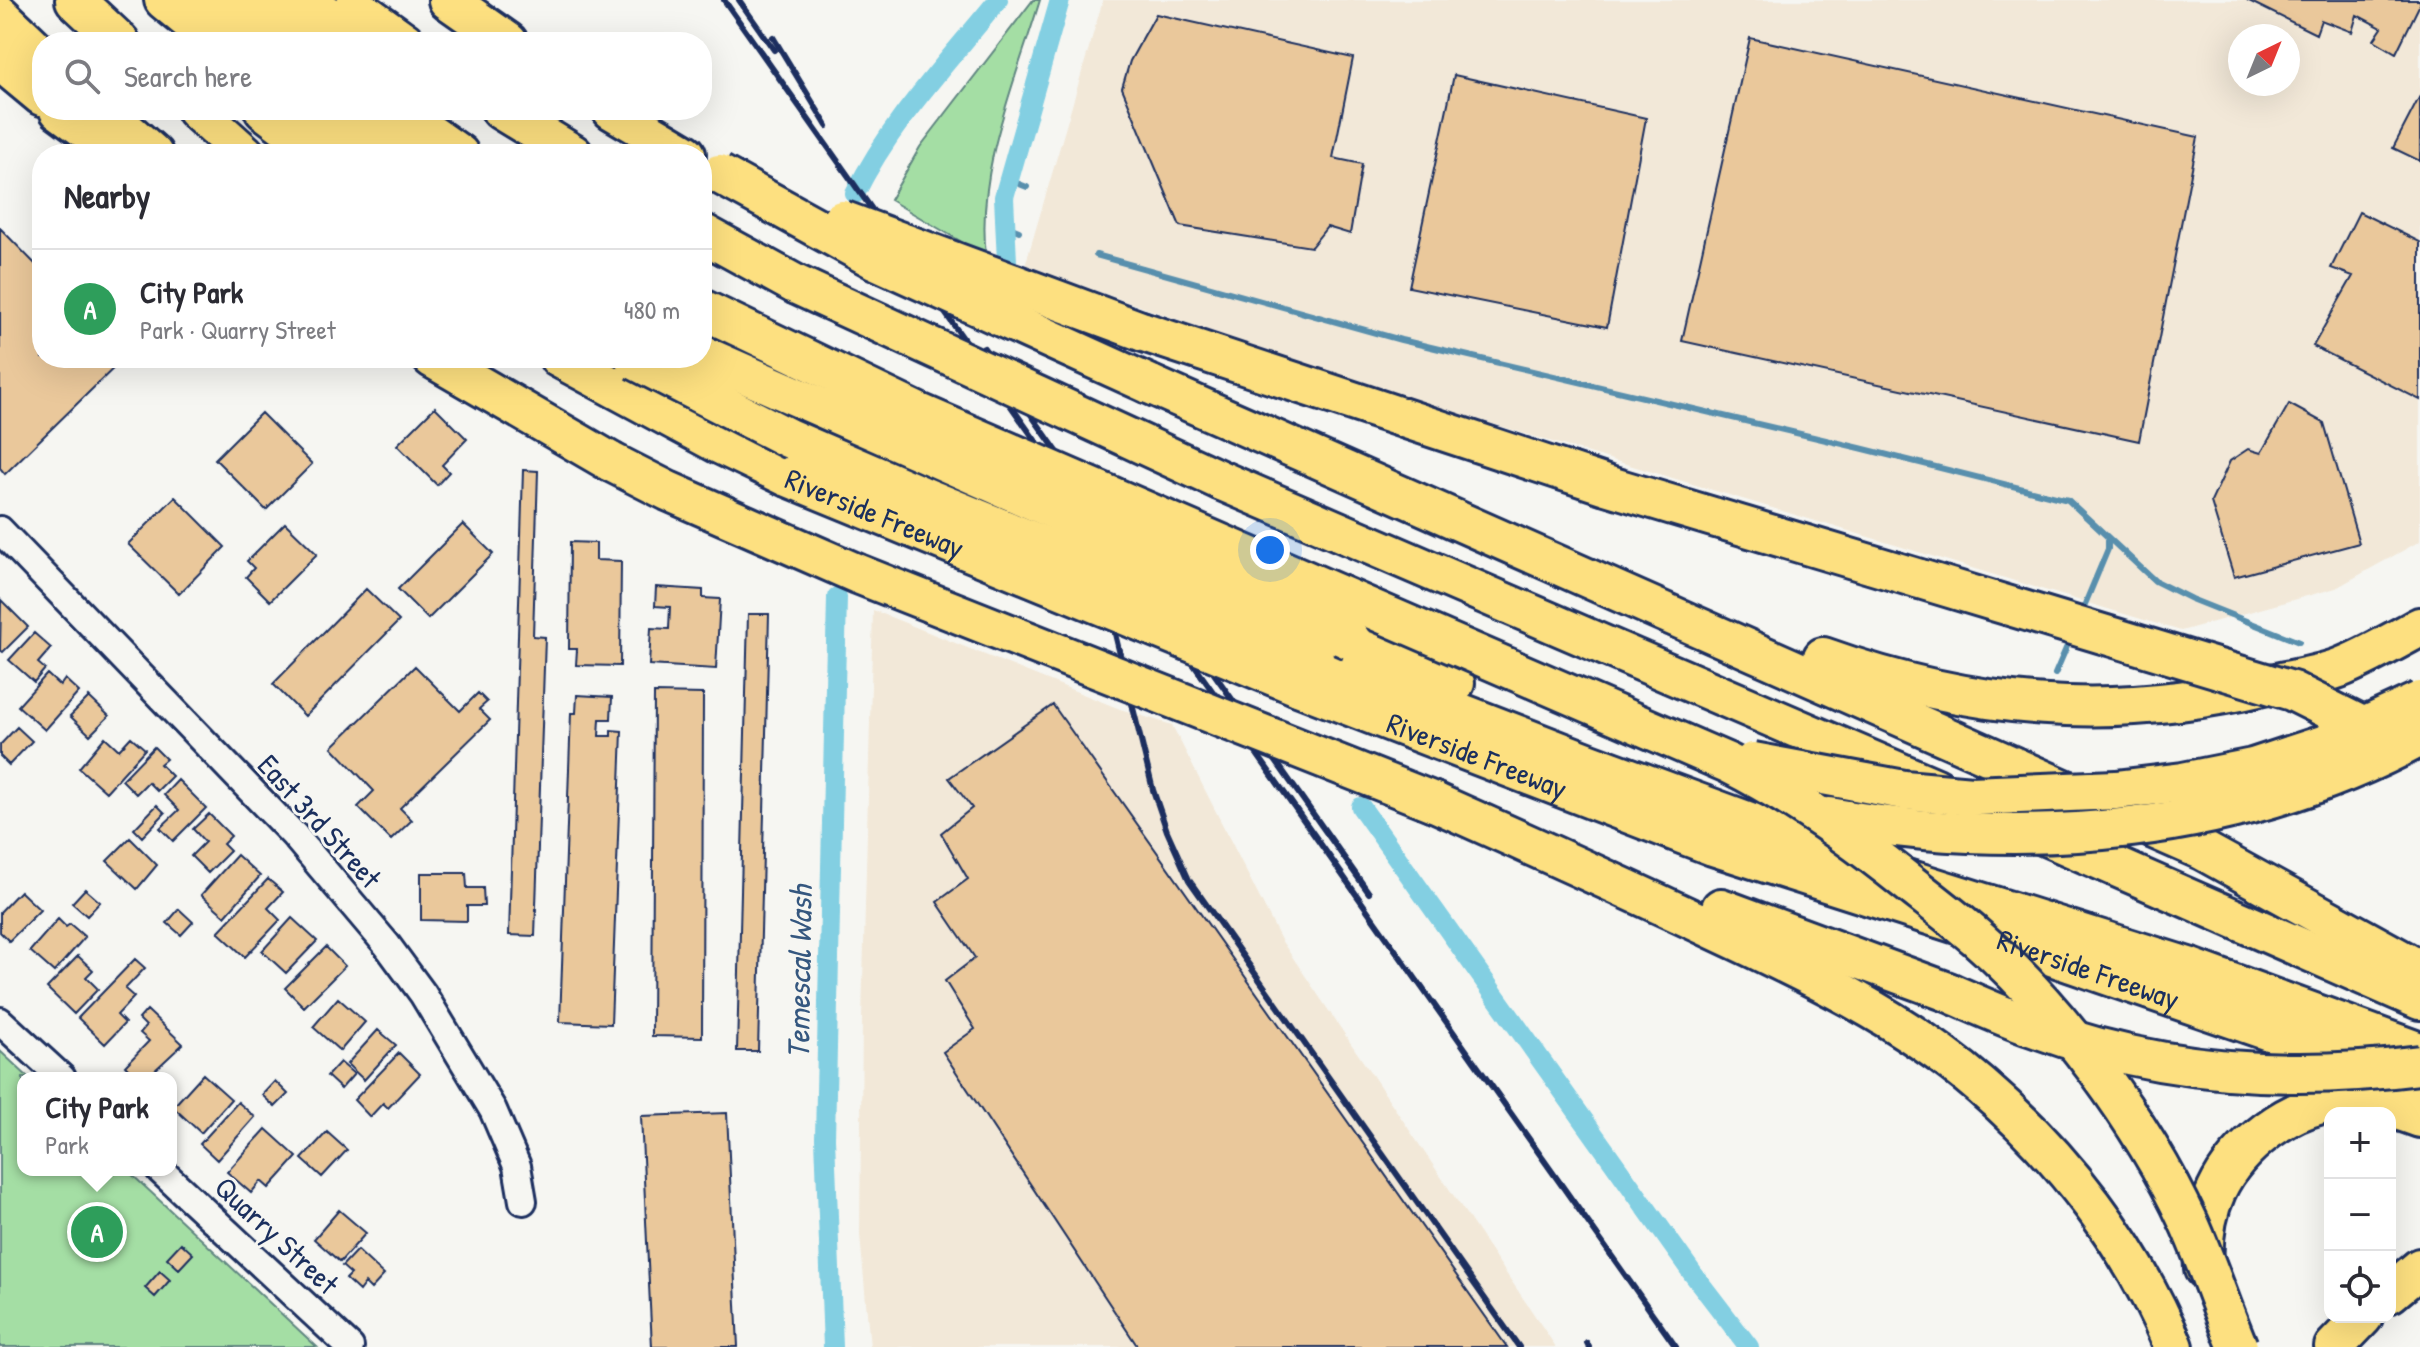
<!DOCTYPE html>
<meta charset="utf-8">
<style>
:root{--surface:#fff;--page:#f7f7f7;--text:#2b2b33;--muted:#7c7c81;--line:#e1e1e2;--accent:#b45309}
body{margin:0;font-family:"Patrick Hand",sans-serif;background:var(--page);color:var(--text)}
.controls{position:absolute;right:24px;bottom:24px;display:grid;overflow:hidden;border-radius:16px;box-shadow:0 8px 32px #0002}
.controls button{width:72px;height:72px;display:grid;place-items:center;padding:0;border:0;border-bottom:2px solid var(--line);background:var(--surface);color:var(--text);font:40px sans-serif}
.compass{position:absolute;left:2228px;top:24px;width:72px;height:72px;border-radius:50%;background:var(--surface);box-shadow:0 8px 32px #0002;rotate:43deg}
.you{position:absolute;left:1270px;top:550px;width:28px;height:28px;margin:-20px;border:6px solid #fff;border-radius:50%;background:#1a73e8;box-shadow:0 0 0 12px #1a73e833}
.badge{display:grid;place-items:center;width:52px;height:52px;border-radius:50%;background:var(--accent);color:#fff;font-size:26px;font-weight:700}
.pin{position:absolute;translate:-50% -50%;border:4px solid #fff;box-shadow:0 2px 8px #0006}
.popup{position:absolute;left:17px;top:1072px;width:160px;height:104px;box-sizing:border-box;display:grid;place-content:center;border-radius:16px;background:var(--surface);filter:drop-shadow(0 2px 6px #0005);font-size:26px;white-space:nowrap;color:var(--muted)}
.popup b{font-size:30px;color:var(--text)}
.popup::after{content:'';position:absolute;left:50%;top:100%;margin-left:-16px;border:16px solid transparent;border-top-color:var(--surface)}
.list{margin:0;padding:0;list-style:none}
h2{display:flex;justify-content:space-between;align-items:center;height:104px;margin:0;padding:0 32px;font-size:34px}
h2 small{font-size:26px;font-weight:400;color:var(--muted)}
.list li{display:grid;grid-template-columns:52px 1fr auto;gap:24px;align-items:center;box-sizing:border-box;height:120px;padding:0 32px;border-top:2px solid var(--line)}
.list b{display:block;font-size:30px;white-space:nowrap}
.list p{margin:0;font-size:26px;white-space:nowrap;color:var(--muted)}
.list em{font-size:26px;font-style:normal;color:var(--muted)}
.icon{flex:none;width:44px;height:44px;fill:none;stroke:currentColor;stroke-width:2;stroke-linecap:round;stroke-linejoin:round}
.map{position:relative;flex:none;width:2420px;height:1347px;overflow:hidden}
.search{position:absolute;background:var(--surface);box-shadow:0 8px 32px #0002;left:32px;top:32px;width:680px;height:88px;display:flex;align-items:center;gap:20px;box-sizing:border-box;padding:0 28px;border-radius:32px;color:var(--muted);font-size:30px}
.panel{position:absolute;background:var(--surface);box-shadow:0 8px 32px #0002;left:32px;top:144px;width:680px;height:224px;border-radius:32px}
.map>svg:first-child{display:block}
</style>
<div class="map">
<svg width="2420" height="1347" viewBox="0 0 2420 1347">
<rect width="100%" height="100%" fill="#f6f6f2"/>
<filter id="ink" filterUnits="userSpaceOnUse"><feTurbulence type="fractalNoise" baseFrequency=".0125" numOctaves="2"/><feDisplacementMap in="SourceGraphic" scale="16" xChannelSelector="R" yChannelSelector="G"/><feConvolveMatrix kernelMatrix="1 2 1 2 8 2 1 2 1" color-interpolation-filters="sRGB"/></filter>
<g filter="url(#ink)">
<path fill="#f2e8d8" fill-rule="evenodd" d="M1103,0H2420V541L2336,588L2181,631L1373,388L1025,266ZM2240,36H2288V84H2240Z
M873,610L1120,709L1172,725L1281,940L1556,1347H870L860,1235L862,1018Z"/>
<path fill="#a4dea4" stroke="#608681" stroke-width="2" d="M1033,0H1040C1015,83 976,169 986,256L890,200L920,147Z
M0,1051L29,1078H23V1170H127L317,1347H0Z"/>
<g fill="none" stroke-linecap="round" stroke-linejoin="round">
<path stroke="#598fad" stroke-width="6" d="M1009,180L1027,187
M1004,225L1019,231
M1096,255L1401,340L1860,448L2068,500L2155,581L2191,599L2299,642
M2080,616L2108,549V541
M2055,674L2071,637"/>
<path stroke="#83cfe2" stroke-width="20" d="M855,194C890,122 948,62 998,0
M1007,262L1004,197L1060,0
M1361,807L1693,1274L1749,1347
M833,1347L825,1138L837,597"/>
</g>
<path fill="#eac89b" stroke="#1b2f5e" stroke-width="2" d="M2247,0H2420V4L2396,53L2374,40L2382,28L2357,15L2352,32L2321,20L2316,34Z
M1156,14L1353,58L1333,158L1362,164L1350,234L1327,227L1311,247L1180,226L1122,88L1130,61Z
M1750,38L2198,137L2139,441L1682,341Z
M1454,75L1646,118L1607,327L1409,287Z
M2420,96V161L2393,148Z
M2359,212L2420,242V400L2313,346L2353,276L2331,268Z
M0,228L42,271V358H124L5,474L0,468Z
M2289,404L2324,423L2359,543L2234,577L2211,502L2230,461L2248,449L2261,453Z
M435,407L467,439L442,465L449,472L437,485L397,445Z
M261,413L312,464L266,510L215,459Z
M523,470L538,471L533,636L545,637L535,936L509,935Z
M175,497L225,547L179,594L128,544Z
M285,523L317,554L270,601L246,577L254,568L247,561Z
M463,524L493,554L428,619L398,589Z
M570,542L596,543V560L621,561L620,666L576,665L577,649H569Z
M656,587L703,590V598L720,599L716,669L649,665L651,628L669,629L670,607L655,606Z
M366,589L399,621L305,716L273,684Z
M1,600L28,627L3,652L0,650Z
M748,614H769L758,1051H737Z
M34,633L51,648L38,663L45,669L34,682L9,660Z
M415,666L460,711L478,693L487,702L479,709L490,720L400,808L412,820L391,840L358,807L374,791L332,747Z
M47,674L60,686L65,679L79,692L45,730L18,706Z
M654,693L703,694L702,1037L652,1036Z
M577,695L612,697L611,719H600L599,736H611V730L622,731L611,1024L560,1022L571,713H576Z
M89,697L109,716L90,735L70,716Z
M1053,705L1507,1347H1138L943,1052L975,1029L945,981L975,958L937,902L968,879L941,833L972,808L949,778Z
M17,727L32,741L9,765L0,756V745Z
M105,737L119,750L131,737L145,749L106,792L79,768Z
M154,747L166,759L160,764L172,776L157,791L148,782L136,794L122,780Z
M178,780L206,808L173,841L160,828L179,810L164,795Z
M157,805L165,813L142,837L134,829Z
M209,814L231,836L223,844L230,851L208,873L191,856L205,842L193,829Z
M130,838L157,865L137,889L107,861Z
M237,855L260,876L225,916L201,895Z
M421,873H466L467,888H483L484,906H467V921L421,920Z
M268,879L283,892L268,908L280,920L245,957L218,932Z
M85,889L100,902L87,916L72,903Z
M20,891L40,910L9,941L0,932V912Z
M179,909L193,922L181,935L167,923Z
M292,918L317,941L286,973L262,951Z
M58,919L66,927L70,924L85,937L54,972L30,951Z
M326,947L345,966L304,1007L285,988Z
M78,956L93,970L86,977L98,989L74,1014L47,988Z
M135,959L145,968L125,989L134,997L117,1015L125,1023L105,1044L78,1018Z
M338,998L365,1022L340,1051L313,1027Z
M147,1010L183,1044L152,1073L158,1078H137L125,1066L149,1041L140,1033L146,1026L139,1019Z
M378,1030L396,1045L364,1080L347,1064Z
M399,1053L420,1074L388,1108L383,1103L370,1117L354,1100Z
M340,1062L354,1074L341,1089L327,1076Z
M203,1074L231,1099L201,1133L173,1107Z
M275,1081L288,1094L275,1107L262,1095Z
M238,1102L255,1117L217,1160L200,1144Z
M727,1113L738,1347H652L641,1116Z
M266,1129L297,1157L269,1188L261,1181L251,1193L227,1172Z
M327,1132L347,1150L322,1177L302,1159Z
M339,1210L366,1233L340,1262L314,1239Z
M181,1243L193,1254L179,1269L167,1258Z
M357,1250L384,1275L371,1289L365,1283L359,1291L346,1279L351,1274L342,1266Z
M160,1271L170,1280L155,1297L145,1288Z"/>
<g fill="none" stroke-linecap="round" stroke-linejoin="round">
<defs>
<path id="minor" d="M0,530L294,835L387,945L423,994L493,1110L517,1166L523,1201
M0,1021L62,1078
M160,1170L350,1347"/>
<g id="highway">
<path d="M75,0L120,42"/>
<path d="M164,0L215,42"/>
<path d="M208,0L259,42"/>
<path d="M254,0L308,42"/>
<path d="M303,0L371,42"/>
<path d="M448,0L508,42"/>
<path d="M355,6L405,42"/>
<path d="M0,15L42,55"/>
<path d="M0,61L42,96"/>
<path d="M59,110L119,154"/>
<path d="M103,110L153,154"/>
<path d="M196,110L245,154"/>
<path d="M264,110L322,154"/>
<path d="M304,110L364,154"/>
<path d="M349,110L411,154"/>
<path d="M396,110L459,154"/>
<path d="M501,110L573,154"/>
<path d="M612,110L686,154"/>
<path d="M702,233L795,284"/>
<path d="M1141,331L1606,485L1920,579"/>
<path d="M432,358L611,462"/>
<path d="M559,358L717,443L788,477"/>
<path d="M1149,384L2080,796"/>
<path d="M1222,481L1936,788"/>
<path d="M1351,640L1455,683"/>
<path d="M1314,656L1590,763L1882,871L2191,968L2420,1052"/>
<path d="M1823,657C1971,710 2113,722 2267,685C2292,679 2321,676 2344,666C2370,655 2396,640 2420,627"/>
<path id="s1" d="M1298,686L1713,846L1979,931L2350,1059L2420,1087"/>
<path d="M1434,802C1528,844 1622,886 1715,930C1807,973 1904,1019 1981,1086C2063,1156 2133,1247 2174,1347"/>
<path d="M2129,818L2202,850L2420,970"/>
<path d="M2032,830L2420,1000"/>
<path d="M1721,908L1948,992"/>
<path d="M2204,1269C2200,1209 2220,1166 2268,1130C2291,1113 2318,1101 2348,1101C2372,1101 2398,1110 2420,1118"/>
<path d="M2390,1293L2420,1268"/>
<path d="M2334,1347L2363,1317"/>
</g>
</defs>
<use href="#minor" stroke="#1b2f5e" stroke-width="32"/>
<use href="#highway" stroke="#1b2f5e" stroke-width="44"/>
<use href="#minor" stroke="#f6f6f2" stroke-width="26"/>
<use href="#highway" stroke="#fde080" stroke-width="38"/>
<path stroke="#1b2f5e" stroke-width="6" d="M724,0L1676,1347
M739,0L774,50
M773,37L827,126
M984,348L1369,893
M1043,473L1073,525L1108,605L1153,790L1167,831L1189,880L1519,1347
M1587,1343L1589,1347"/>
<defs>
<g id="highway-bridge">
<path d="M719,174L876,260L1149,384"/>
<path d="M842,220L1141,331"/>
<path d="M795,284L1222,481"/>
<path d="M702,309L919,413L1728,763C1792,795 1849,835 1905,880C1929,899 1953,917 1976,937C2059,1009 2143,1123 2189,1223C2207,1263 2221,1306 2238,1347"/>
<path d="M702,355L1351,640"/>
<path d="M635,360L788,438L927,498L1314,656"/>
<path d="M611,462L668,491L858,574L1434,802"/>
<path id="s2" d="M788,477L1298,686"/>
<path d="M1920,579L2292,691L2380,735"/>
<path d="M1753,762L1904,790L1972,796L2116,790L2183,782L2253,768L2329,743L2420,701"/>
<path d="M1829,817C2028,853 2240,834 2420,737"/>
<path d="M1948,992C1976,1004 2004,1017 2033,1027C2158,1073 2289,1082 2420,1065"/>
</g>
</defs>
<use href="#highway-bridge" stroke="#1b2f5e" stroke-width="44" stroke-linecap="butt"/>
<use href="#highway-bridge" stroke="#fde080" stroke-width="38"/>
</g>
</g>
<g text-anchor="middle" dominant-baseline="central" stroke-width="6" stroke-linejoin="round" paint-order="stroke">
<g font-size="30" fill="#1b2f5e" stroke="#f6f6f2">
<text stroke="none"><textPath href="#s2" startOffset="94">Riverside Freeway</textPath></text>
<text stroke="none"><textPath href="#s1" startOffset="192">Riverside Freeway</textPath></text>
<text transform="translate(320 821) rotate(48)">East 3rd Street</text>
<text stroke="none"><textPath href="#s1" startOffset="840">Riverside Freeway</textPath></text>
<text transform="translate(277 1235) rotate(43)">Quarry Street</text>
</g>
<g font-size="32" font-style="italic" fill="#35577f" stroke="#f6f6f2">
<text transform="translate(799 972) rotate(-89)">Temescal Wash</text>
</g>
</g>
</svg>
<div class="controls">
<button>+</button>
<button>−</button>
<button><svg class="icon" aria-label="locate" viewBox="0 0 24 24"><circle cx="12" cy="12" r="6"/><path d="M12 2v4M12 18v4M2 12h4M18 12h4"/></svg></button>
</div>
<svg class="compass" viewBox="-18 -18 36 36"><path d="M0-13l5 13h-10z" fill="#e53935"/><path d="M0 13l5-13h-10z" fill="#7c7c81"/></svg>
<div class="you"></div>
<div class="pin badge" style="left:97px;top:1232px;background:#2e9e5b">A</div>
<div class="popup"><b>City Park</b>Park</div>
<div class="search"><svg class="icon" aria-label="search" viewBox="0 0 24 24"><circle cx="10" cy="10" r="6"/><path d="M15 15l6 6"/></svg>Search here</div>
<section class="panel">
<h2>Nearby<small></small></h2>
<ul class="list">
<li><span class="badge" style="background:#2e9e5b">A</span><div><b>City Park</b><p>Park · Quarry Street</p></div><em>480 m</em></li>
</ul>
</section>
</div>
